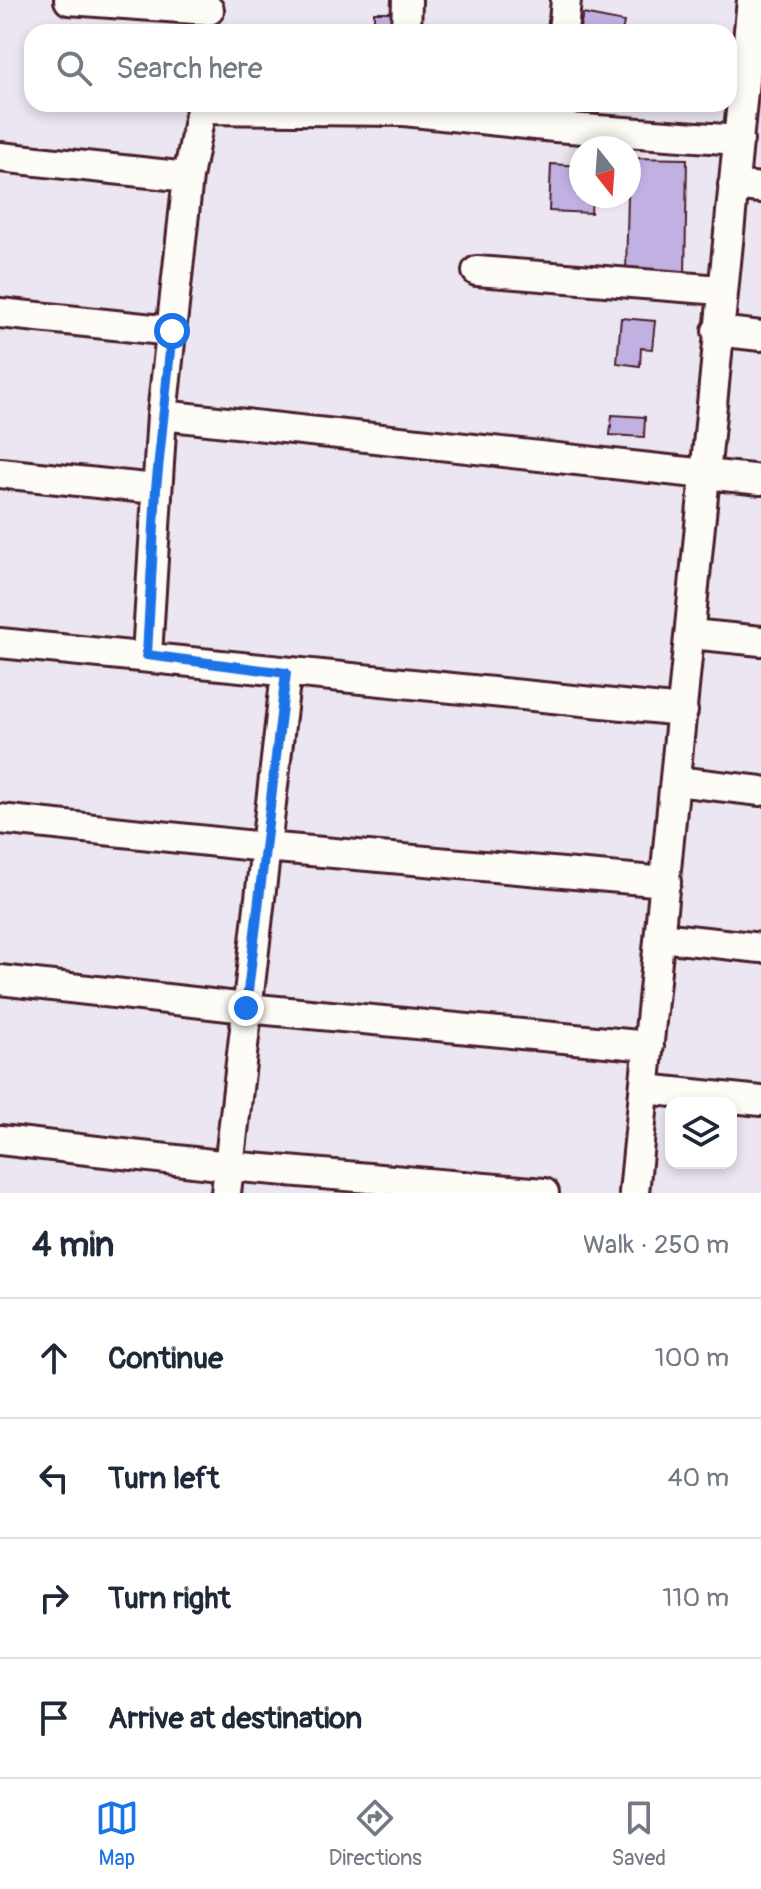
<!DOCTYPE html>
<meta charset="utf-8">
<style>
:root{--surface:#fff;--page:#f6f6f7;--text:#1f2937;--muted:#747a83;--line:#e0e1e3;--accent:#1a73e8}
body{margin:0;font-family:Pangolin,sans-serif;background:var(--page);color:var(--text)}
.controls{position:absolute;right:24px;bottom:24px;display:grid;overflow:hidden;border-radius:16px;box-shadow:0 4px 12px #0003}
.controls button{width:72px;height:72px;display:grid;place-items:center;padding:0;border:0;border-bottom:2px solid var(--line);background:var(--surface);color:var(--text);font:40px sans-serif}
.compass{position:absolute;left:569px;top:136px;width:72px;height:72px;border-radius:50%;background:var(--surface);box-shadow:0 4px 12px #0003;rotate:163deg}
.stop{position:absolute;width:24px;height:24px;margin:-18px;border:6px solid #1a73e8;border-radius:50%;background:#fff}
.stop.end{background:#1a73e8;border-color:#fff;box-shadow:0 2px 8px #0008}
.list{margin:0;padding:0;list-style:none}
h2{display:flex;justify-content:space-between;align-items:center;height:104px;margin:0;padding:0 32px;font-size:34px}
h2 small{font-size:26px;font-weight:400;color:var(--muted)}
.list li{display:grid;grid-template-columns:52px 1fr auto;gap:24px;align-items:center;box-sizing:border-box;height:120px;padding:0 32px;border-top:2px solid var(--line)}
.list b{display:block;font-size:30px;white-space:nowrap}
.list em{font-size:26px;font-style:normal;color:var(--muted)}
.icon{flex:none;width:44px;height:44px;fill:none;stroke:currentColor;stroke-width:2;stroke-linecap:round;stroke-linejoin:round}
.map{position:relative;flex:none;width:761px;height:1193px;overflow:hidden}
.search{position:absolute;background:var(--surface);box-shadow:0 4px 12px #0003;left:24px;right:24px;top:24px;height:88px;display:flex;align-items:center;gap:20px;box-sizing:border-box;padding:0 28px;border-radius:24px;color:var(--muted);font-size:30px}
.sheet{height:584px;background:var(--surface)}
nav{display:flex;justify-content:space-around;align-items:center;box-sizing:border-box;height:112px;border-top:2px solid var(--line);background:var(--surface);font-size:22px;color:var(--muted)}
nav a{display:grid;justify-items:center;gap:4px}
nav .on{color:var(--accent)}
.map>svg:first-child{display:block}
</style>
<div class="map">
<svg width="761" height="1193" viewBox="0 0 761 1193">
<rect width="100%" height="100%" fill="#ebe6f1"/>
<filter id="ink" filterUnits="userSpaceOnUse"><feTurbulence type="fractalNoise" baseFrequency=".0125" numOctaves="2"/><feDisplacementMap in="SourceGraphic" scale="16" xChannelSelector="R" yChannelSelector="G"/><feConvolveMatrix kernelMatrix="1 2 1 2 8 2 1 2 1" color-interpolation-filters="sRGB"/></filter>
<g filter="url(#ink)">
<path fill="#c0b1e2" stroke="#4a1f2b" stroke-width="2" d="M374,12H392V32H360L374,31Z
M583,14L624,22L622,32H579Z
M629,158L687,159L685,276L626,272Z
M551,164L581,166V196H592L591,213L549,211Z
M621,318L655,321L652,349L641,348L640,366L617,363Z
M612,415L645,417L644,437L610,435Z"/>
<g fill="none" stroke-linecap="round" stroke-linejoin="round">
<defs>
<path id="minor" d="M69,0L209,10
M406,32L407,0
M563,32L566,0
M201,109L404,111L555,127L739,140
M0,157L188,177
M733,185L761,188
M477,271L721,290
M0,313L172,331
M717,331L761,336
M162,415L761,480
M0,473L156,489
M691,634L761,641
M0,643L683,711
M147,655L162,415L188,177L202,104
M676,781L761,791
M0,819L265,847L666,882
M660,937L761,948
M0,980L246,1008L649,1046
M645,1089L761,1101
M0,1140L229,1166L544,1193
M226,1193L286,673
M634,1193L752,0"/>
</defs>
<use href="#minor" stroke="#4a1f2b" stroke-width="34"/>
<use href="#minor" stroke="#fdfcf7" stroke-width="28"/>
</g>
</g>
<g fill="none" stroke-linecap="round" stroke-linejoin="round" filter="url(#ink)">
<path stroke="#1a73e8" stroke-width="10" d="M172,331L156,489L147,655L286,673L246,1008"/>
</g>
</svg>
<div class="controls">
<button><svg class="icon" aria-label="layers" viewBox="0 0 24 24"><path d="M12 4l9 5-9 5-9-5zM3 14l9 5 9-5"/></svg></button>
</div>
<svg class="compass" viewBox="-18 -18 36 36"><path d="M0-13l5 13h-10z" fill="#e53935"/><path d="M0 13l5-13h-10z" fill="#747a83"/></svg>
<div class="stop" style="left:172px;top:331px"></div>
<div class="stop end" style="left:246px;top:1008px"></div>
<div class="search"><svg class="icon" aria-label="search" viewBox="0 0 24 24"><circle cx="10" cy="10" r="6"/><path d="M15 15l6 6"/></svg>Search here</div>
</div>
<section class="sheet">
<h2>4 min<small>Walk · 250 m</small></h2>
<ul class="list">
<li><svg class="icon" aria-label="ahead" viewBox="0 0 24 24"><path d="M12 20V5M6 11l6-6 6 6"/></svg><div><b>Continue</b></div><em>100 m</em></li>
<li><svg class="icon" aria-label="left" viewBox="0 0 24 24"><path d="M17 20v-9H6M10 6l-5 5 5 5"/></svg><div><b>Turn left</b></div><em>40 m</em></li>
<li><svg class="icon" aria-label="right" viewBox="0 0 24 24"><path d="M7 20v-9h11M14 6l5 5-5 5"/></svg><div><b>Turn right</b></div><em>110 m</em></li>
<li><svg class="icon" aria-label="arrive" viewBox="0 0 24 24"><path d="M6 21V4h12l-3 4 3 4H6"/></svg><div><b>Arrive at destination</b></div></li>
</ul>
</section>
<nav>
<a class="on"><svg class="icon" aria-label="map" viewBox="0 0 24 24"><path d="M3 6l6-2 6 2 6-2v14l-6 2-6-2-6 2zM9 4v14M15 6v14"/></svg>Map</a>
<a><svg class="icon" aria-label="directions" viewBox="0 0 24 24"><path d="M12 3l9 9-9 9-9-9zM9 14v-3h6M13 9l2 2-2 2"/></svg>Directions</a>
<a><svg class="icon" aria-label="saved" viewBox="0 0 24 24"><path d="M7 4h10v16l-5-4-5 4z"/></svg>Saved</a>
</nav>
